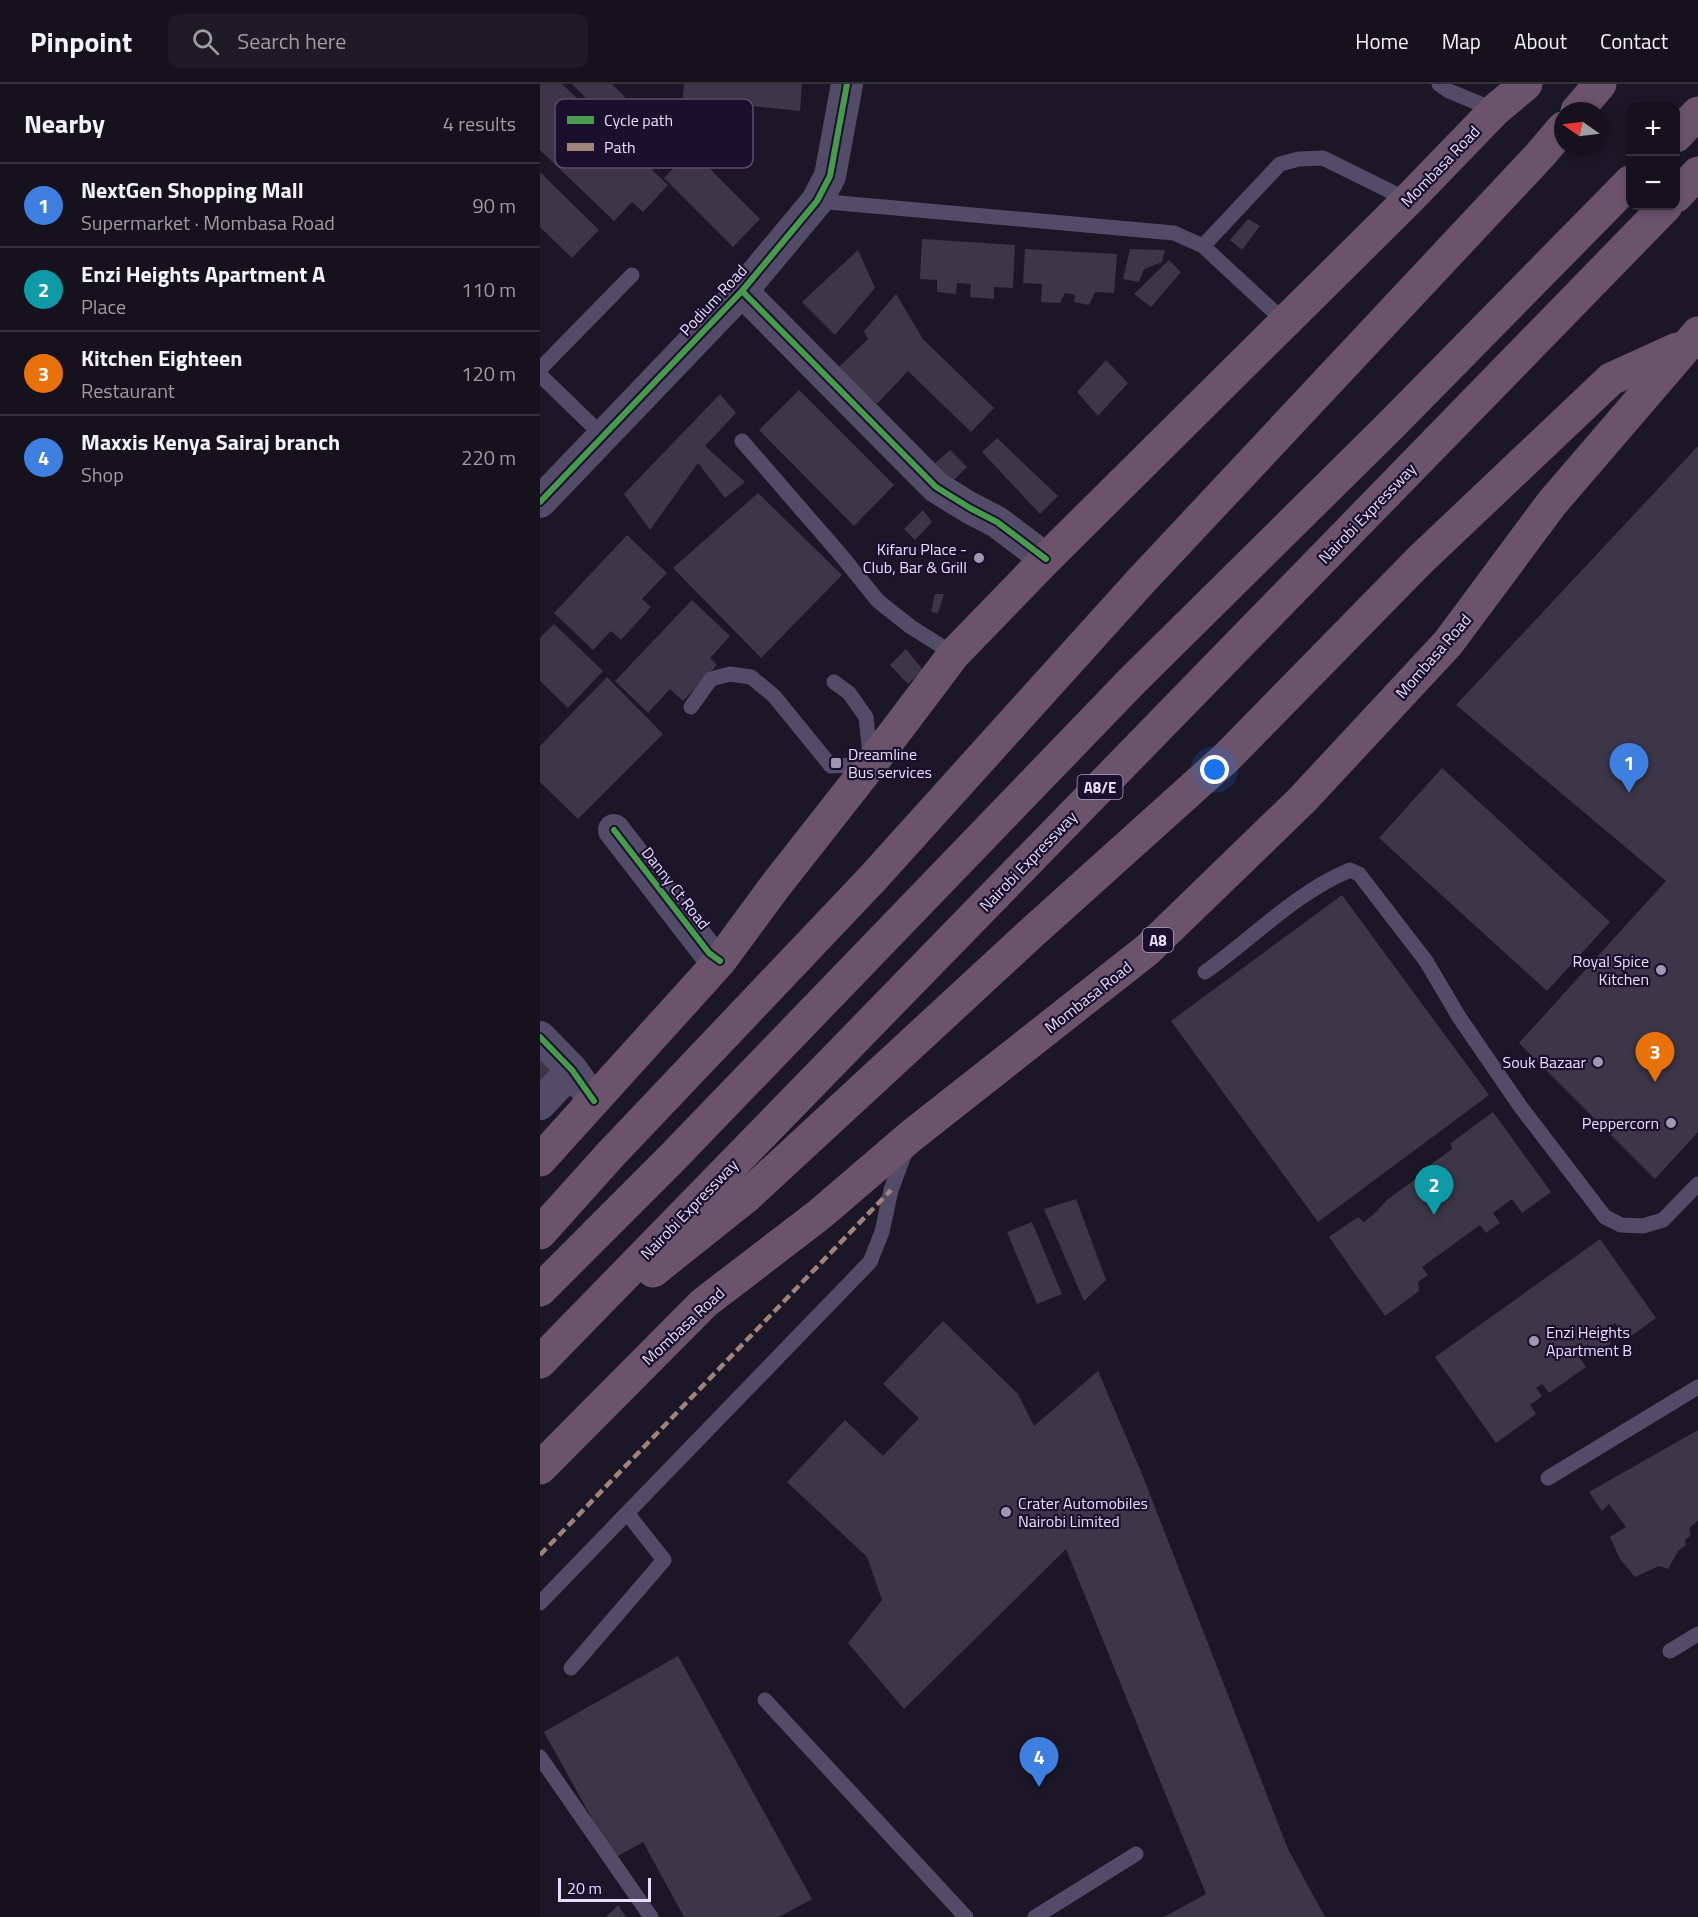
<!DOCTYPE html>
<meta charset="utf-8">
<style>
:root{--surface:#15111d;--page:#1e1a26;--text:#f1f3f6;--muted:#9d9da4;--line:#34313b;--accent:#b45309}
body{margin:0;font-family:"Titillium Web",sans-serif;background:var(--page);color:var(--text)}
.controls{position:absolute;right:18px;top:18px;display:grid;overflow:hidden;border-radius:12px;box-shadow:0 3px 9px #0003}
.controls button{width:54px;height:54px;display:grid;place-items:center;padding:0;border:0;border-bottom:2px solid var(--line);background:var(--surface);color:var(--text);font:30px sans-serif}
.compass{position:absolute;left:1014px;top:18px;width:54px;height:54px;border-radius:50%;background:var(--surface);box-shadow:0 3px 9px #0003;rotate:284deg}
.scale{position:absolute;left:18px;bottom:15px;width:93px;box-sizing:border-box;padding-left:6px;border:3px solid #e7ddff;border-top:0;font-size:16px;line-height:21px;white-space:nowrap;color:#e7ddff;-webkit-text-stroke:4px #1a102e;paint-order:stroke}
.you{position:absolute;left:675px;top:686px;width:21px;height:21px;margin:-15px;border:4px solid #fff;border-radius:50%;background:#1a73e8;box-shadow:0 0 0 9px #1a73e833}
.badge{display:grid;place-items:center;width:39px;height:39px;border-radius:50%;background:var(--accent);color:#fff;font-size:20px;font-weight:700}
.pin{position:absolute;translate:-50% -50px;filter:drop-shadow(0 2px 3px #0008)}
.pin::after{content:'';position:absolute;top:32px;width:21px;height:18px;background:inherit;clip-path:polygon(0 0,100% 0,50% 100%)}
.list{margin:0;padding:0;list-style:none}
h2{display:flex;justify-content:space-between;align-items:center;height:78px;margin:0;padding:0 24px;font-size:26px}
h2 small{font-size:20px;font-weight:400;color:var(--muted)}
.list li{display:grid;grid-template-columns:39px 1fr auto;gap:18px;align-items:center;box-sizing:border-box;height:84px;padding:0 24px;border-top:2px solid var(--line)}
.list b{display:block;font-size:22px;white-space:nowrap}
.list p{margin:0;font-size:20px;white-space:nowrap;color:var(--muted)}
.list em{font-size:20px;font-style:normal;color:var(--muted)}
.icon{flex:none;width:33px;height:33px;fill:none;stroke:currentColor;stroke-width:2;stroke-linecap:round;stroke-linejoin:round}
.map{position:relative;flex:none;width:1158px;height:1833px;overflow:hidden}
header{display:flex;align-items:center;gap:36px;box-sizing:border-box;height:84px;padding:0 30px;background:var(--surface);border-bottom:2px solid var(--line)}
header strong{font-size:28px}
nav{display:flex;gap:33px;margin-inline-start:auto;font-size:21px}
.search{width:420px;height:54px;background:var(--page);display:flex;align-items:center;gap:15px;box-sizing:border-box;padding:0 21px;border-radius:12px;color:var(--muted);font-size:22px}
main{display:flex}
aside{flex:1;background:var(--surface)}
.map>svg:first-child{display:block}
</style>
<header>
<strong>Pinpoint</strong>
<div class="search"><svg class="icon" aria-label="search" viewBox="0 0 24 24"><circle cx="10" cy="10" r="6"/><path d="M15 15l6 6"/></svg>Search here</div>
<nav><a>Home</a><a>Map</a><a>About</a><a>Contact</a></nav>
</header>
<main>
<aside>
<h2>Nearby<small>4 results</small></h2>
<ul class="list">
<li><span class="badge" style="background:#3f7fe0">1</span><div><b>NextGen Shopping Mall</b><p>Supermarket · Mombasa Road</p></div><em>90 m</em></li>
<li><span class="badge" style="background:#0f9aa8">2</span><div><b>Enzi Heights Apartment A</b><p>Place</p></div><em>110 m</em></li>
<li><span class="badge" style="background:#e8710a">3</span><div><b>Kitchen Eighteen</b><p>Restaurant</p></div><em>120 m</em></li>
<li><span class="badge" style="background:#3f7fe0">4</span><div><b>Maxxis Kenya Sairaj branch</b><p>Shop</p></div><em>220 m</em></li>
</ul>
</aside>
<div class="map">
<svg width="1158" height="1833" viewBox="0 0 1158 1833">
<rect width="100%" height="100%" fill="#1c1727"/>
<path fill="#3c3648" d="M0,0H22L128,101L103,128L92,118L74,137L0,66Z
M32,0H72L85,13L65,33Z
M144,0H262L260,27L203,21L200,51L183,49L186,25L142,21Z
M151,66L220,135L193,163L124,94Z
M0,88L59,146L32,174L0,143Z
M708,135L720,142L702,166L690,156Z
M382,155L475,161L473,204L454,203V215L430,213L431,200L417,199L416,210L397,208V196L380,195Z
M485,165L577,170L574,209L555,208L549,221L534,218L535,211L525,209L520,219L501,218L502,200L483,199Z
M590,165L625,166L622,178L604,185L599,198L583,195Z
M318,166L335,204L295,251L262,218Z
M629,176L641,188L611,223L594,210Z
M356,210L383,255L454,324L431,348L368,287L337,320L298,284L328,255L324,247Z
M566,276L588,299L558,332L537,308Z
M259,306L354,401L314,442L219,346Z
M180,310L196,329L165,362L205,398L185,414L158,379L110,446L84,410Z
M457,354L518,412L500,430L442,368Z
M1158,362V1048L1115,1095L979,959L1126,797L916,621Z
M410,366L427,383L410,400L392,382Z
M218,409L302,491L221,574L133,484Z
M383,426L392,438L375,456L364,445Z
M87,451L127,489L102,515L111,523L81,556L71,547L53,566L14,529Z
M395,510H404L398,529L391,528Z
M152,516L190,552L170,574L177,581L143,617L130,605L108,629L75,597Z
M14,540L63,587L28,624L0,597V554Z
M366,565L383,586L368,600L350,581Z
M67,593L123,650L38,735L0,698V662Z
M902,684L1070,838L1007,907L839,754Z
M802,811L949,1011L778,1138L631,937Z
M0,968L23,988L0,1004Z
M953,1028L1011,1108L982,1129L972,1115L953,1129L960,1139L946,1149L940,1141L882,1183L888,1191L878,1198L879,1207L845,1232L789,1153L818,1133L824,1138L835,1129L847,1116L881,1091L889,1082L912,1065L911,1059Z
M536,1115L566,1196L544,1217L504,1125Z
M492,1138L522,1210L497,1220L467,1148Z
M1060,1155L1116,1234L1087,1255L1075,1239L1063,1248L1071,1259L1053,1271L1048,1263L1038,1271L1046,1283L1009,1309L1002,1300L996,1304L1002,1312L990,1321L996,1330L956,1359L895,1273Z
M403,1237L478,1310L494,1342L558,1287L602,1390L748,1765L785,1833H624L666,1810L526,1465L364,1625L308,1559L342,1516L327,1473L247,1398L305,1336L343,1372L379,1334L343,1300Z
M1158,1346V1437L1149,1444L1151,1451L1145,1456L1146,1461L1138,1467L1128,1485L1119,1482L1095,1493L1080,1475L1070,1453L1086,1443L1069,1420L1062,1427L1049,1408Z
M138,1572L272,1815L239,1833H144L103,1758L74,1774L4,1648Z
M78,1821L86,1833H66Z"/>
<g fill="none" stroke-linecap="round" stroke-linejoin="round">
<path stroke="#524c68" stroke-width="15" d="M899,0L909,7L955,26
M277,117L634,149L663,162L745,238
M663,162L740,80L759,75L783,74L868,116
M0,285L92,191
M0,291L63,352
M202,357L300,470L338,517L371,543L414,570
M151,623L171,595L190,590L211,593L234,612L291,682L331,680L326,633L309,609L294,598
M665,888C713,854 755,809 810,786L819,790L886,877L919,933L980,1022L1065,1133L1081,1141L1103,1142L1123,1136L1158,1100
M1008,1394L1158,1303
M0,1519L330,1178L342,1148L351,1106L366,1066
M1130,1567L1158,1550
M31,1584L124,1476L87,1429
M225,1616L426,1833
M0,1673L111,1833
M495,1833L596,1770"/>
<path stroke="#524c68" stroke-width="32" d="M202,207L396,403L430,424L457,438L506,475
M0,418L202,207L277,117L290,92L307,0
M74,746L169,869L180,877
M0,953L32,986L54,1017
M0,1020L32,986"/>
<path stroke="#6b536c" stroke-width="33" d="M1037,27L1060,0
M1136,52L1158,29
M1136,112L1158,89
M0,1076L180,877L236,801L331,680L414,570L506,475L868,116L955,26L986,0
M0,1149L70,1071L332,795L600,498L1000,71L1023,44
M113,1187L207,1112L486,854L686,674L880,476L1071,295L1137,265
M0,1206L132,1074L592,597L852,340L1090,98
M0,1278L1126,122
M0,1384L164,1219L280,1130L371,1052L607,866L762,716L908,559L1012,419L1158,249"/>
<path stroke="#a18479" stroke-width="4.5" stroke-dasharray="9 4.5" stroke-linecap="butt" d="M0,1471L351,1106"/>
<defs>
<path id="cycleway" d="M202,207L396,403L430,424L457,438L506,475
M0,418L202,207L277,117L290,92L307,0
M74,746L169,869L180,877
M0,953L32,986L54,1017"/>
</defs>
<use href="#cycleway" stroke="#1a102e" stroke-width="10"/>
<use href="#cycleway" stroke="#469c4c" stroke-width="6"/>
</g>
<g fill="#a098b3" stroke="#1a102e" stroke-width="2">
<circle cx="439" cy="474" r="6"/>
<rect x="290" y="673" width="12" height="12" rx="3"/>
<circle cx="1121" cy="886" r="6"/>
<circle cx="1058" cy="978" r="6"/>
<circle cx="1131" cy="1039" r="6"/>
<circle cx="994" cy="1257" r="6"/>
<circle cx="466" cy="1428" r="6"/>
</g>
<g text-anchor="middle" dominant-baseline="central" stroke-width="4.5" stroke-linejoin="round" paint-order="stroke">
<g fill="#1a102e" stroke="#aaa0c0" stroke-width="1.5">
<rect x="537.5" y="691" width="45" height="24" rx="4.5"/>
<rect x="603" y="844" width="30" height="24" rx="4.5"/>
</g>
<g font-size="15" font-weight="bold" fill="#e7ddff">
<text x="560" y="703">A8/E</text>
<text x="618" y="856">A8</text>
</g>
<g font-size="16" fill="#e7ddff" stroke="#1a102e">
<text transform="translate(900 82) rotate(-46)">Mombasa Road</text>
<text transform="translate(173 216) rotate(-47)">Podium Road</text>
<text transform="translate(827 429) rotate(-46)">Nairobi Expressway</text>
<text transform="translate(893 572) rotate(-49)">Mombasa Road</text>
<text transform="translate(488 777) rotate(-46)">Nairobi Expressway</text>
<text transform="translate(136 804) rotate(52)">Danny Ct Road</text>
<text transform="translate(548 913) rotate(-38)">Mombasa Road</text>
<text transform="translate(149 1125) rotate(-46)">Nairobi Expressway</text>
<text transform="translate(143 1242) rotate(-43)">Mombasa Road</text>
</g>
<g font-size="16" fill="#e7ddff" stroke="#1a102e" text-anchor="end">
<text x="427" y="465">Kifaru Place -<tspan x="427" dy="18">Club, Bar &amp; Grill</tspan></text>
<text x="308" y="670" text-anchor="start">Dreamline<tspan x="308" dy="18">Bus services</tspan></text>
<text x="1109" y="877">Royal Spice<tspan x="1109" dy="18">Kitchen</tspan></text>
<text x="1046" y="978">Souk Bazaar</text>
<text x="1119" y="1039">Peppercorn</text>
<text x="1006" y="1248" text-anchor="start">Enzi Heights<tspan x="1006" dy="18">Apartment B</tspan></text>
<text x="478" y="1419" text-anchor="start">Crater Automobiles<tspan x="478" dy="18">Nairobi Limited</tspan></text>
</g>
</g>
<rect x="15" y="15" width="198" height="69" rx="9" fill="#1a102e" stroke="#584e6d" stroke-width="1.5"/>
<rect x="27" y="32" width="27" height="8" fill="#469c4c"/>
<rect x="27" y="59" width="27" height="8" fill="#a18479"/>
<g font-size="16" fill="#e7ddff">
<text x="64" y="42">Cycle path</text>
<text x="64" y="69">Path</text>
</g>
</svg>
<div class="controls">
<button>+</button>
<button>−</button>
</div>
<svg class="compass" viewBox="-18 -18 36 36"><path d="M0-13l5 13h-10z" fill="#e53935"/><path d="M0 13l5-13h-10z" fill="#9d9da4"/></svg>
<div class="scale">20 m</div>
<div class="you"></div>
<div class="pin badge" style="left:1089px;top:709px;background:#3f7fe0">1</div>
<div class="pin badge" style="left:894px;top:1131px;background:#0f9aa8">2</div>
<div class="pin badge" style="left:1115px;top:998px;background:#e8710a">3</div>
<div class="pin badge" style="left:499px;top:1703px;background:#3f7fe0">4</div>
</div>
</main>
